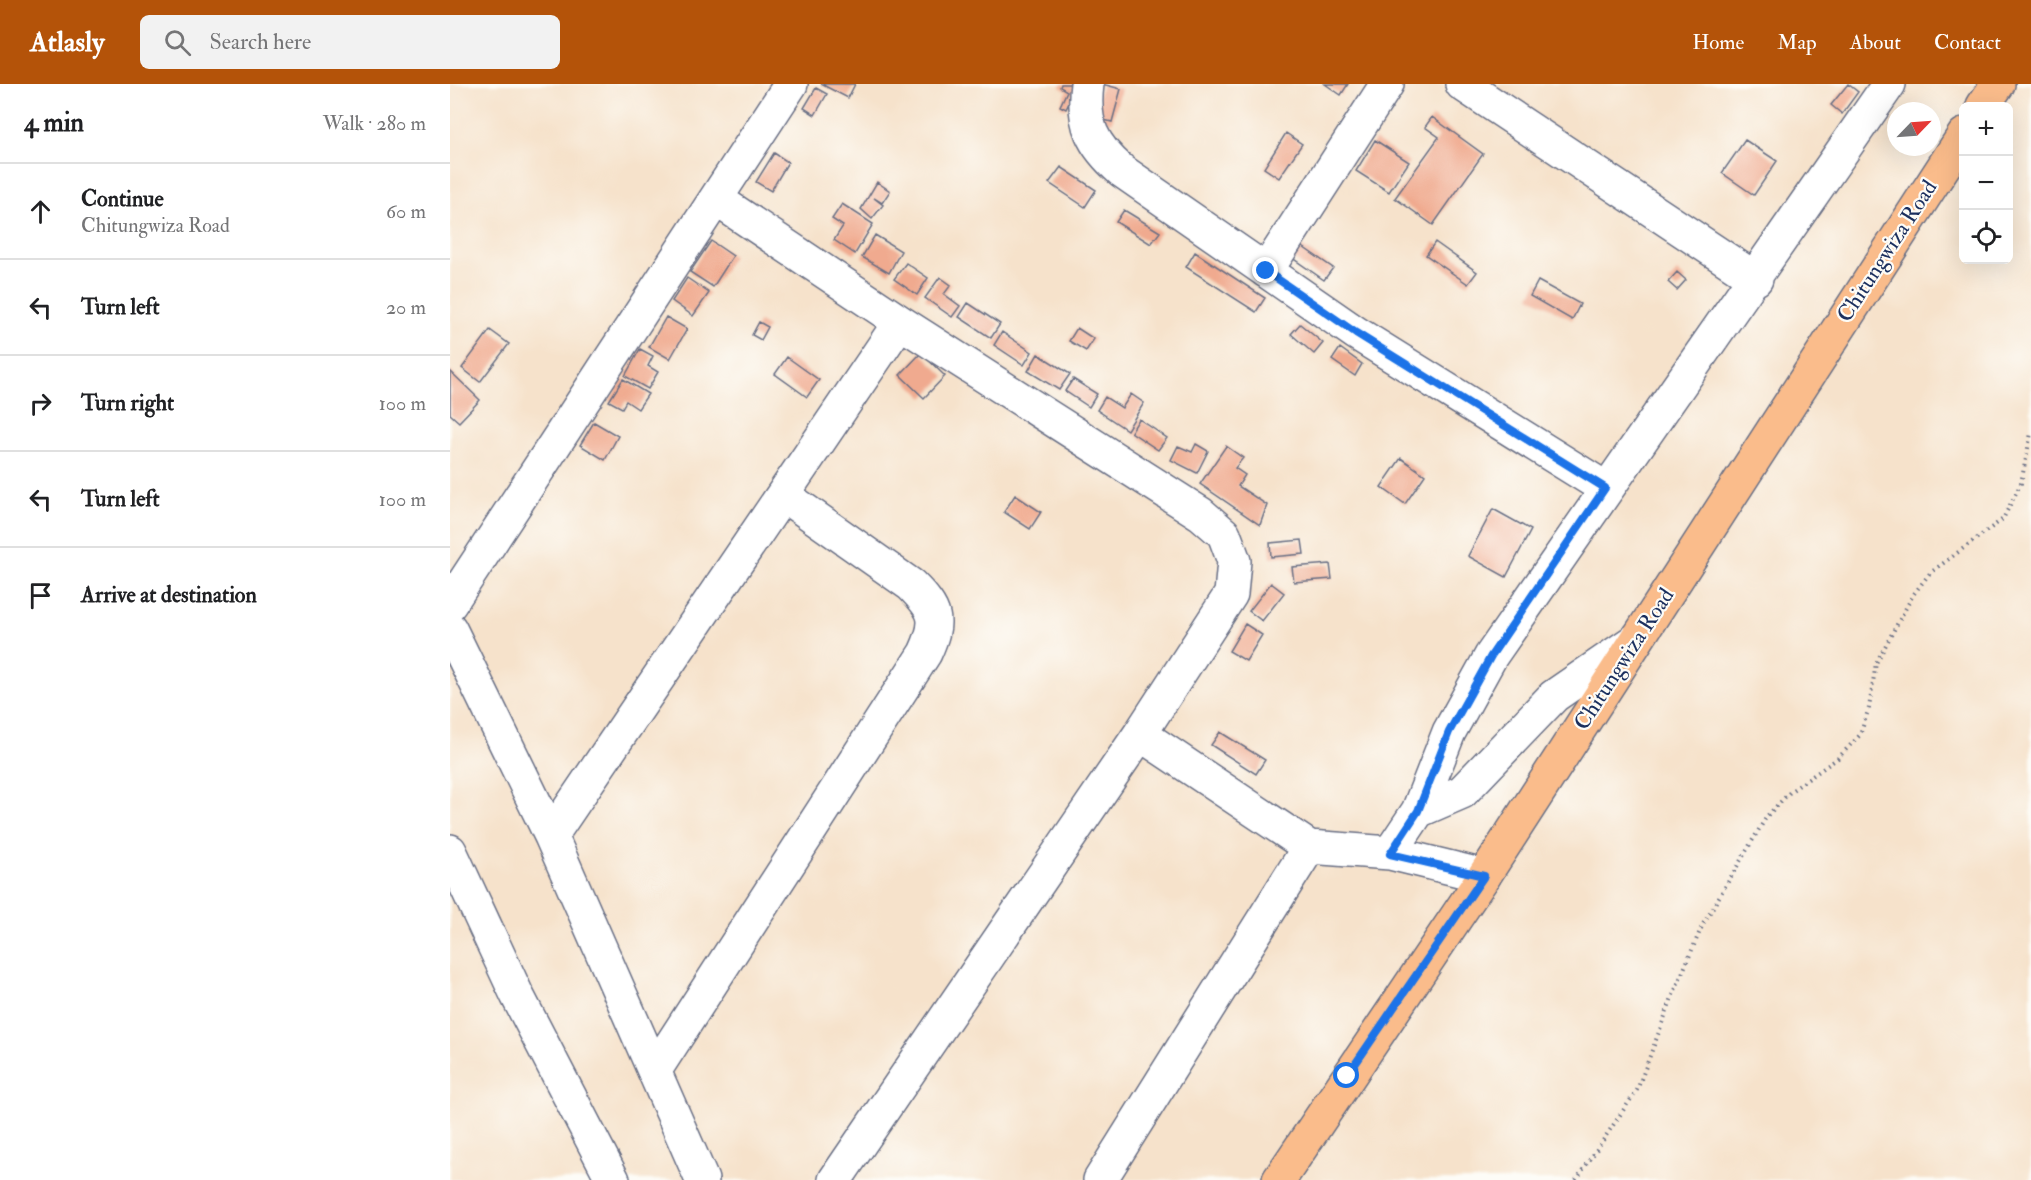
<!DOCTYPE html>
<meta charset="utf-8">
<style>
:root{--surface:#fff;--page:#f2f2f2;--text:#202124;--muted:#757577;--line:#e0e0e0;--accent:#b45309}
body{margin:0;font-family:"IM FELL Double Pica",serif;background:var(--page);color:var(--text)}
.controls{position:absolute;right:18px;top:18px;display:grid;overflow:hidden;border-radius:9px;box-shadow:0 6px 24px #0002}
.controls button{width:54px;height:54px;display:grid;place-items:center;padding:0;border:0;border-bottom:2px solid var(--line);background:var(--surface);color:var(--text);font:30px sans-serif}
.compass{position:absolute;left:1437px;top:18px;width:54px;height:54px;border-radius:50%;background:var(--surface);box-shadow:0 6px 24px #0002;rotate:65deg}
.stop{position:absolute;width:18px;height:18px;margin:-14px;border:4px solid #1a73e8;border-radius:50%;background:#fff}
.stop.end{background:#1a73e8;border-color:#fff;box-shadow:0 2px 6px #0008}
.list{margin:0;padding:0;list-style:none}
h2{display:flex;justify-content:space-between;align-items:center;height:78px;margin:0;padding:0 24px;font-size:26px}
h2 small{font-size:20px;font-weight:400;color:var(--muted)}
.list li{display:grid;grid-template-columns:39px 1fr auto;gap:18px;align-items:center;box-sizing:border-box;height:96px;padding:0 24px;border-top:2px solid var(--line)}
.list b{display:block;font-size:22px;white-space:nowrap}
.list p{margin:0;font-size:20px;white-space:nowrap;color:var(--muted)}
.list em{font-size:20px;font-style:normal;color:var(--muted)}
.icon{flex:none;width:33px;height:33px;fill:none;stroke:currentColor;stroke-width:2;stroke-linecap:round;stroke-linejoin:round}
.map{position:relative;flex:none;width:1581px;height:1096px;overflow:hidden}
header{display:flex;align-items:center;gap:36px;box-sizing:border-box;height:84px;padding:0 30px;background:var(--accent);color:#fff}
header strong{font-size:28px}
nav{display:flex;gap:33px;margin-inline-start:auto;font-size:21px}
.search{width:420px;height:54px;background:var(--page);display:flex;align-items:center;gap:15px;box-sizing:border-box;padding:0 21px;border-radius:9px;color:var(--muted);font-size:22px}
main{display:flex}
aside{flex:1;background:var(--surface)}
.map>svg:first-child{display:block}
</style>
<header>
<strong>Atlasly</strong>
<div class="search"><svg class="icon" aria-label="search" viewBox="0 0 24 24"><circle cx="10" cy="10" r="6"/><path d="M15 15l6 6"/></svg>Search here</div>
<nav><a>Home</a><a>Map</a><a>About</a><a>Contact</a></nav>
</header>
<main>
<aside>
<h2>4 min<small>Walk · 280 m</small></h2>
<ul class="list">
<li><svg class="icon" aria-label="ahead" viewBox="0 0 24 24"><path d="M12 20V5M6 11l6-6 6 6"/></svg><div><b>Continue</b><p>Chitungwiza Road</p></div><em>60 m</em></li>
<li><svg class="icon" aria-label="left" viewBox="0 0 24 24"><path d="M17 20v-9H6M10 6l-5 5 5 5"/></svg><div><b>Turn left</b></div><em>20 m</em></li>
<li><svg class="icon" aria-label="right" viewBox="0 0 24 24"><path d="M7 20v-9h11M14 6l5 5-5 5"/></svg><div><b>Turn right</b></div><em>100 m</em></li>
<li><svg class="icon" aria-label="left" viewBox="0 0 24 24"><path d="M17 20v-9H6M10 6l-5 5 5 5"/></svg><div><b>Turn left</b></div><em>100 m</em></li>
<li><svg class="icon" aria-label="arrive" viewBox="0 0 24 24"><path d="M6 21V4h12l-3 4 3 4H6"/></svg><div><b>Arrive at destination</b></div></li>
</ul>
</aside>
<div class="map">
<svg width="1581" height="1096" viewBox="0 0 1581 1096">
<rect width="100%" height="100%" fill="#fdfcf7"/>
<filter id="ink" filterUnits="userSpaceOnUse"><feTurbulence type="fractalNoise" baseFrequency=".0167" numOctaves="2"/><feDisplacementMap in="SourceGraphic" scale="12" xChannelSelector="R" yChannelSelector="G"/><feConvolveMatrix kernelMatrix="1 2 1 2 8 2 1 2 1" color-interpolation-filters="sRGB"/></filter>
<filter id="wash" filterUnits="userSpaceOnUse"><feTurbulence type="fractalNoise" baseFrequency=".008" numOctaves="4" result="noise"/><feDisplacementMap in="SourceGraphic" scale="24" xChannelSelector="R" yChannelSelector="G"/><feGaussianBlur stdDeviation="1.35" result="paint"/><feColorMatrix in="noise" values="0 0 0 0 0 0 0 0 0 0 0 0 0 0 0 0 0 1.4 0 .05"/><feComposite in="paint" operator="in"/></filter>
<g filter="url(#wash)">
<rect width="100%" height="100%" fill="#f6e2cb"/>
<g id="blocks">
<path fill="#f0aa8f" d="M371,0H405L398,14Z
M611,0H628L616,25L610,22L617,7L610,3Z
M652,0L671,5L662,38L642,33Z
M875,0H898L891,11Z
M1398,0L1408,8L1392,30L1381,21Z
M366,4L377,10L365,31L354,24Z
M982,33L1033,70L983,141L945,114L989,53L975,43Z
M836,49L852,60L829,94L814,84Z
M925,56L959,78L939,108L906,87Z
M1295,56L1327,77L1304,111L1272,89Z
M324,69L338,78L321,107L306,98Z
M611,83L646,106L635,123L599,99Z
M427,98L440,107L432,119L424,114L433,121L422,135L411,125Z
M392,120L423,140L405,170L384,156L393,142L382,135Z
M674,126L710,148L701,160L666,138Z
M425,151L451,167L439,189L412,173Z
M261,157L283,172L263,203L240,188Z
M985,158L1027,188L1018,200L976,171Z
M847,159L883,184L874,196L838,171Z
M745,168L815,214L806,228L736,183Z
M456,179L478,194L467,211L444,195Z
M1227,188L1236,196L1227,206L1218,198Z
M490,193L501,201L494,210L510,222L502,233L475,214Z
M237,194L259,209L243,232L222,217Z
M1088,197L1130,220L1122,236L1080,212Z
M518,219L550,240L541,254L509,233Z
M216,233L237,245L220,275L199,263Z
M309,238L318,243L311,256L302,251Z
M850,240L873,259L864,270L841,250Z
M627,244L644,255L636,267L619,257Z
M40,246L59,260L30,298L12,284Z
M552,248L582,268L574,281L544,261Z
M890,264L912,280L905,292L882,276Z
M190,265L203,272L198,282L208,288L198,305L175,292Z
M471,269L495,292L474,314L450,291Z
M588,270L620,290L609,306L578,287Z
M337,273L369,296L357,313L325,290Z
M0,287L30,316L9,338L0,330Z
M173,295L198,310L188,325L176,317L172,324L159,317Z
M623,295L647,310L639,323L615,307Z
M681,310L694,319L677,346L647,326L655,313L672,324Z
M689,335L717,354L708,366L681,348Z
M144,338L168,352L155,376L130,361Z
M746,360L758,367L747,389L721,376L728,362L742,368Z
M776,362L793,374L785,384L795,391L788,402L817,421L810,441L750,400Z
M951,374L975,391L955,420L931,403Z
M565,411L591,428L580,445L554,428Z
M1043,425L1081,446L1056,493L1018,472Z
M852,456L854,470L821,473L820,459Z
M880,480L882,495L844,498L842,483Z
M821,499L834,509L812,537L799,527Z
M795,540L812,551L796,577L779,567Z
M770,648L815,676L806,690L761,661Z"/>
</g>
</g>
<g filter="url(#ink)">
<use href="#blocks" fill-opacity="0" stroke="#686e84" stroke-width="1.5"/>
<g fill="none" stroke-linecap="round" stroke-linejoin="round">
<defs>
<path id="minor" d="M637,0C632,40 642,61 672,87L906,249L1155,404
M1012,0L1306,195
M266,115L450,238L751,430L774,450L784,477L781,510L690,650L385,1096
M816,187L937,0
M0,520L341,0
M0,545L101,752L252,1096
M690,650L859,763L940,769L1034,792
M968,727L1012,708L1104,612L1187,555
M101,752L450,238
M0,767L67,911L163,1096
M940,769L968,727L999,648L1041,572L1439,0
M205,986L475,569C490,536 487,527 461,501L333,411
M650,1096L859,763"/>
<path id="major" d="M1533,22L1548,0
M829,1096L1034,792L1514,51"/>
</defs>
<use href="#minor" stroke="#686e84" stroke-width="36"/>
<use href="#major" stroke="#686e84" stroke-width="36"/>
<path stroke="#686e84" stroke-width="4" stroke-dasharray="1.5 4.5" stroke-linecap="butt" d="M1126,1096L1187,1006L1223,911L1253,840L1317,732L1341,707L1388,674L1410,651L1419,624L1426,579L1463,511L1480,489L1553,435L1571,399L1581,349"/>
<use href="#minor" stroke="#fff" stroke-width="33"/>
<use href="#major" stroke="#fabc8b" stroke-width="33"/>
</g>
</g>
<g fill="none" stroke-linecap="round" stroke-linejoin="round" filter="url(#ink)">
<path stroke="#1a73e8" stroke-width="8" d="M816,187L906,249L1155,404L1041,572L999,648L968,727L940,770L1034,792L897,992"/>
</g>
<g text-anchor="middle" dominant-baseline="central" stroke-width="4.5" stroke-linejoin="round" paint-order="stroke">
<g font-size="22" fill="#1b2f5e" stroke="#fdfcf7">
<text transform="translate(1437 167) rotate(-57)">Chitungwiza Road</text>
<text transform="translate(1174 575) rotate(-57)">Chitungwiza Road</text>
</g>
</g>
</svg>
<div class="controls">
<button>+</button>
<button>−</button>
<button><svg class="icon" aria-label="locate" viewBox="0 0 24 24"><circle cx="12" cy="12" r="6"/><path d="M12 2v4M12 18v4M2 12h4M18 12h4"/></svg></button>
</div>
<svg class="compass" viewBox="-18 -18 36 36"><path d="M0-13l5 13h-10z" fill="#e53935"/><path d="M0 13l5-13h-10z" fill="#757577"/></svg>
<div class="stop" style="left:897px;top:992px"></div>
<div class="stop end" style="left:816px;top:187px"></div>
</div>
</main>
